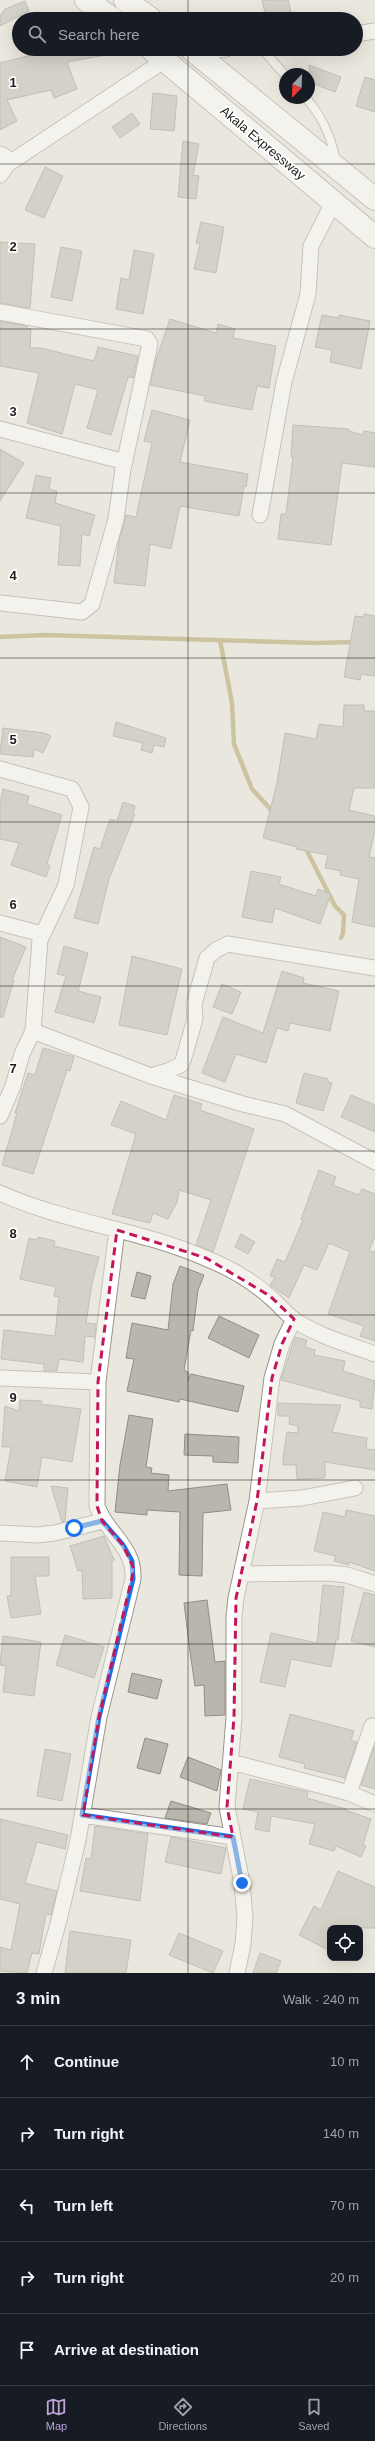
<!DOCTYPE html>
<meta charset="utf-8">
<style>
:root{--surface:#171b24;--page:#242831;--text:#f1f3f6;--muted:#9ea1a6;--line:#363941;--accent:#bfa2d8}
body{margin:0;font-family:Helvetica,sans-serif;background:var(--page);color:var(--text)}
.controls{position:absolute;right:12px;bottom:12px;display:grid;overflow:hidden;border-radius:8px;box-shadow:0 4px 16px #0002}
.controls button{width:36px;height:36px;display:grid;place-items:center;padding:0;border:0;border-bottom:1px solid var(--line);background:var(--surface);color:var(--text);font:20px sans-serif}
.compass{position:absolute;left:279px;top:68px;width:36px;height:36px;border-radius:50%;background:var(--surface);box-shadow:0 4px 16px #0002;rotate:203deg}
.stop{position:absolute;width:12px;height:12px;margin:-9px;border:3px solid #1a73e8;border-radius:50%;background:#fff}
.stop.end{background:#1a73e8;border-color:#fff;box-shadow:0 1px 4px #0008}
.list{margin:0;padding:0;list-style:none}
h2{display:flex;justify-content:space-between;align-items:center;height:52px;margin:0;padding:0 16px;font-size:17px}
h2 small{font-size:13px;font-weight:400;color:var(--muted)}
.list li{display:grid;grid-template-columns:26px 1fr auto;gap:12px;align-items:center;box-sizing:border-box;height:72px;padding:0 16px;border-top:1px solid var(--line)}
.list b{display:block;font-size:15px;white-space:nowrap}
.list em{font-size:13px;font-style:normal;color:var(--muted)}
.icon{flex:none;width:22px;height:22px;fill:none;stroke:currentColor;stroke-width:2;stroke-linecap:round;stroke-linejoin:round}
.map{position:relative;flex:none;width:375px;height:1973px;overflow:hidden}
.search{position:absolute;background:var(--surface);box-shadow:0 4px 16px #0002;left:12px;right:12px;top:12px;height:44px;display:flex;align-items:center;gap:10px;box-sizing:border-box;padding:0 14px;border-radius:22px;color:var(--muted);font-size:15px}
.sheet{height:412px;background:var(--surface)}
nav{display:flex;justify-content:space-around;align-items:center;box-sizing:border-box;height:56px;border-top:1px solid var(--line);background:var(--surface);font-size:11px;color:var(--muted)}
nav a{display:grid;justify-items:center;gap:2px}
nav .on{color:var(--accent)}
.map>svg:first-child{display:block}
</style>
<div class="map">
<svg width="375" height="1973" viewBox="0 0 375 1973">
<rect width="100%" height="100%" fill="#eae8de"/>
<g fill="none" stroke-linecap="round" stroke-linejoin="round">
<path stroke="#a89a56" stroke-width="4.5" d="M0,637L45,635L316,643L355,642
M220,640L232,703L234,744L252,789L274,813
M305,847L335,906L344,915L343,933L341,938"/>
</g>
<path fill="#b9b7ad" stroke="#918f85" d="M262,0H288L291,12L266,17Z
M25,1L29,11L0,26V16L5,9Z
M55,49H106V55L67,62L77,89L54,98L51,90L7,100L17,121L0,130V63Z
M309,65L341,77L335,92L309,82Z
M365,77L375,80V112L356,106Z
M153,93L177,96L174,131L150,129Z
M132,113L140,124L120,138L112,127Z
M183,141L199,144L193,175L199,176L196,199L178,197Z
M45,167L63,176L44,218L25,210Z
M201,222L224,227L216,273L194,269L200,244L196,243Z
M0,242L35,244L30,308L0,303Z
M61,247L82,251L72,301L51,297Z
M134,250L154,254L143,314L116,309L121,278L129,280Z
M322,315L338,318L339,315L370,321L361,369L330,362L332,350L315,347Z
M170,319L216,333L218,324L235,329L233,338L276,346L269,388L257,386L252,410L204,401L205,396L150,385L156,360Z
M0,321L27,326V328L31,329L30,348H41L94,361L98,347L138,356L133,378L128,377L111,435L87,428L98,390L75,384L62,434L27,423L39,373L0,366Z
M152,410L190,420L180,462L248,474L246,487L244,486L239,516L180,506L171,549L150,544L145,586L114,583L119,541L126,515L136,517L152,443L144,441Z
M293,425L349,429V431L363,435L364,431L375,433V467L342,463L331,545L278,539L281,514H286L293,457H291Z
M0,449L24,463L0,501Z
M36,475L51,478L49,489L57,491L55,503L95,515L89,536L82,534L80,566L58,565L61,526L26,518Z
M364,614L375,616V676L361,674L360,680L344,677L355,616L364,617Z
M344,705H364V711H375V788H354L349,810L375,816V830L369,857L375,858V927L352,922L359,879L340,875L341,871L325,868L328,855L296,849L297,847L263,838L277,783L285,733L316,739L319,724L343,727Z
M116,722L166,738L164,747L154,745L152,753L141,750L143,743L113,736Z
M3,728L44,733L51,736L43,753L34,749L33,757L0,754Z
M3,789L29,796L27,804L62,815L47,864L50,866L46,877L11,865L19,843L0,839V803Z
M123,802L135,806L133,814H135L109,879L98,924L74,918L94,847L100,849L110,819L117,821Z
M251,871L281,877L279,884L316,896L318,889L331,894L320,924L275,908L272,923L242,917Z
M0,937L26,947L12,980H14L3,1017H0Z
M64,946L88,953L78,991L101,997L94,1023L55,1012L66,976L57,974Z
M132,956L182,969L167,1035L119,1025Z
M282,971L304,978L303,983L339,991L330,1031L290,1023L288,1031L277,1028L266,1063L236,1054L225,1082L202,1073L223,1017L263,1033Z
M222,984L241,992L232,1014L213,1007Z
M43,1048L74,1057L70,1071L67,1070L33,1174L2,1165L17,1113H15L28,1073L35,1075Z
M304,1073L328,1079V1082L332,1083L323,1111L296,1103Z
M174,1095L202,1104L200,1110L254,1129L213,1252L196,1245L211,1200L179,1190L177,1202L168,1219L153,1213L150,1223L112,1214L136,1134L111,1125L121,1101L166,1120Z
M351,1095L375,1105V1132L341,1117Z
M319,1170L336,1177L333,1185L359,1195L362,1189L375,1194V1236L369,1251L375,1252V1341L360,1336L364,1326L328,1314L350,1252L329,1243L317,1270L304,1265L289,1298L270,1285L275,1277L270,1276L277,1259L285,1262L303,1220L301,1219Z
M241,1234L255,1242L248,1254L235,1247Z
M38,1237L55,1241L54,1246L99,1257L92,1283L86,1323L96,1324L95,1337L85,1336L83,1362L59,1359L57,1371H44V1364L1,1359L4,1330L55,1336L59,1297L54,1296L56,1287L20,1279L29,1238L37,1240Z
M180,1266L204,1275L198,1290L193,1331L191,1330L184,1370L189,1373L188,1381L191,1374L244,1386L238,1412L180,1399L179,1402L127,1391L134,1359L126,1358L132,1323L168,1330L173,1284Z
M137,1272L151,1276L145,1299L131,1296Z
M219,1316L259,1335L249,1358L208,1338Z
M295,1337L307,1340L305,1347L315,1350L314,1355L345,1361L343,1371L375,1381L372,1409L360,1407V1401L281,1380Z
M20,1400L42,1401L41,1404L81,1409L72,1462L42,1457L37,1487L5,1481L11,1447H2L5,1406L19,1411Z
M278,1403L341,1405L332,1432L367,1438L366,1449L375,1450V1470L325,1462V1478L297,1479L296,1465H283V1458L287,1432L298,1433V1426L289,1424L290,1416H278Z
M129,1415L153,1419L146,1467L152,1468L151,1473L169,1475L168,1491L227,1484L231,1510L203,1513L202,1576L179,1575L180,1512L147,1510V1515L115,1512L120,1465Z
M185,1434L239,1437L238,1463L213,1462V1456L184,1455Z
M51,1486L68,1488L65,1521L62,1522Z
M346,1510L375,1516V1571L349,1562V1565L334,1561L336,1556L314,1551L323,1512L345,1517Z
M104,1536L114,1560L112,1561V1598L83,1599L82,1570L78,1571L70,1546Z
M11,1557H49V1576H35L41,1614L11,1618L7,1596H11Z
M323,1585L344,1587L338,1640H336L331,1667L291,1659L285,1687L260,1682L271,1633L317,1643Z
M364,1592L375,1595V1647L351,1641Z
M207,1600L215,1662L225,1661V1715L205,1716L204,1685L195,1686L190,1652L184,1603Z
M65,1635L104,1647L94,1678L56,1665Z
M3,1636L41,1642L34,1696L3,1692L6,1666L0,1665Z
M132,1673L162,1680L157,1699L128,1692Z
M290,1714L354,1731L351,1740L357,1742L345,1778L304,1768L305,1764L279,1757Z
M145,1738L168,1744L160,1774L137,1768Z
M374,1747H375V1789L361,1785Z
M45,1749L71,1754L62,1801L37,1796Z
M188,1757L221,1770L217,1791L180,1777Z
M250,1779L308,1792L307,1798L346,1809L345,1810L371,1819L363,1844L366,1846L361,1857L336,1846L334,1851L309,1844L315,1824L271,1816L269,1832L255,1829L258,1812L243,1809Z
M171,1801L211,1813L207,1824L165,1818Z
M0,1819L68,1835L65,1849L37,1842L25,1883L57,1891L51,1915L46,1914L39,1954L32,1953L27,1973L0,1971V1947L11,1950L20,1904L0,1899Z
M95,1826L148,1834L140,1901L80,1891L86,1858L91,1859Z
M171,1837L226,1848L221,1874L165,1862Z
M338,1871L375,1887V1928H330V1951L299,1935L314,1906L321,1910Z
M70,1931L131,1940L126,1973H65Z
M179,1933L223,1951L213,1973L169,1955Z
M260,1953L281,1961L276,1973H253Z"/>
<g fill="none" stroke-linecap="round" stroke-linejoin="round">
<defs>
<path id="service" d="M262,49L285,75
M306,98C323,117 331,137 336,161"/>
<path id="minor" d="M356,34L375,31
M196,52L226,49
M0,154L6,157L8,164
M0,175L8,164L165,60
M0,312L147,339L150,344L123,469L116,519L92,604L82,612L0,603
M0,429L125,462
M260,515L284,382L308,294L311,246L334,201
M0,769L72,789L81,807L66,885L40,940L33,1031L22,1054L13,1086L0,1116
M0,923L42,934
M33,1031L151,1076L243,1104L285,1114L375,1162
M151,1076L168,1071L182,1064L195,1019L194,1004L207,958L216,950L228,944L375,968
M0,1193C66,1223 139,1229 205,1258C228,1267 252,1281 270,1297C280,1305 288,1317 299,1323C322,1337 350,1345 375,1354
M0,1378L98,1382
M257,1501L302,1498L355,1488
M0,1533L37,1535L55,1533L102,1521
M242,1574L330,1573L347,1575L375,1584
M231,1762L349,1793L375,1804
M349,1793L372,1726
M83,1815L233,1837
M44,1973L58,1924L78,1840L99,1717L133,1579C135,1547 107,1534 97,1506L98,1382L117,1230
M237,1973L243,1944L245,1918L242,1883L227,1807L234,1717V1617L236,1598L257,1501L272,1378L282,1344L294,1319"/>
<path id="primary" d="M86,0L113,19
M125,0L151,19
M151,49L375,237
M191,49L375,199"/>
</defs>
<use href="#service" stroke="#98968c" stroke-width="10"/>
<use href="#minor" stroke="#98968c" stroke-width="17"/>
<use href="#primary" stroke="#98968c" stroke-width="24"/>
<use href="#service" stroke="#fff" stroke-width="8"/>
<use href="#minor" stroke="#fff" stroke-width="15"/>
<use href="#primary" stroke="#fff" stroke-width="22"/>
</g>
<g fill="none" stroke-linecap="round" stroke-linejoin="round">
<path stroke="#1a73e8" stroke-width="5" d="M74,1528L102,1521L123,1545L132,1561L133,1579L99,1717L82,1815L233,1837L242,1883"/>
</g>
<path d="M0 0H375V1973H0ZM117,1230L206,1258L270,1296L294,1319L282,1344L272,1378L257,1501L236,1598L234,1717L227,1807L233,1837L83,1815L99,1717L134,1569L123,1545L102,1521L97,1506L98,1382Z" fill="#eae8de" fill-opacity=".55" fill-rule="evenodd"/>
<path fill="none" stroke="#c2185b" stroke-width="3" stroke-dasharray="8 5" stroke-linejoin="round" d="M117,1230L206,1258L270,1296L294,1319L282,1344L272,1378L257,1501L236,1598L234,1717L227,1807L233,1837L83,1815L99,1717L134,1569L123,1545L102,1521L97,1506L98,1382Z"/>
<path fill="none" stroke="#201f1c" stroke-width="1" stroke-opacity="0.55" d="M188,0V19M188,49V1973M0,164H375M0,329H375M0,493H375M0,658H375M0,822H375M0,986H375M0,1151H375M0,1315H375M0,1480H375M0,1644H375M0,1809H375"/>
<g text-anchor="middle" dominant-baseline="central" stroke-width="3.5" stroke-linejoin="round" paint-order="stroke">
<g font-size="13" fill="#201f1c" stroke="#fff">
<text transform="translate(263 143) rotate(40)">Akala Expressway</text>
</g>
</g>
<g font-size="13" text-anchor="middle" font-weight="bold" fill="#201f1c" stroke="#fff" stroke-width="3.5" stroke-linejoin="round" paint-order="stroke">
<text x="13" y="87">1</text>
<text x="13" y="251">2</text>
<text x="13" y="416">3</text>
<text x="13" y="580">4</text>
<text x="13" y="744">5</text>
<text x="13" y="909">6</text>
<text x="13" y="1073">7</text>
<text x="13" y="1238">8</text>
<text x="13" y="1402">9</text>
</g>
</svg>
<div class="controls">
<button><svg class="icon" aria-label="locate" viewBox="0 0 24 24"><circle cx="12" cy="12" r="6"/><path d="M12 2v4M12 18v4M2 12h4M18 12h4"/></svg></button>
</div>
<svg class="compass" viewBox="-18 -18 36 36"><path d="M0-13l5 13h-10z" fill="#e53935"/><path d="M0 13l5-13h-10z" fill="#9ea1a6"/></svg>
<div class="stop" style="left:74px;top:1528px"></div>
<div class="stop end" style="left:242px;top:1883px"></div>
<div class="search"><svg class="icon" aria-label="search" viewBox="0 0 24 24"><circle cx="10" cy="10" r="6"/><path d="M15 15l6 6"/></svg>Search here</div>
</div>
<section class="sheet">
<h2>3 min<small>Walk · 240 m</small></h2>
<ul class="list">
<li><svg class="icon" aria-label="ahead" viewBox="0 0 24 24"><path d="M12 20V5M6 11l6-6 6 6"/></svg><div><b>Continue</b></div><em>10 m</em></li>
<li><svg class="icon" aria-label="right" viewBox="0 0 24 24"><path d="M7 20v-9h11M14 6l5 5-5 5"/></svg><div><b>Turn right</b></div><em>140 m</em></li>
<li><svg class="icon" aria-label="left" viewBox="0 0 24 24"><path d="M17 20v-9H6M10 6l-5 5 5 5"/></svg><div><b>Turn left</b></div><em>70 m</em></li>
<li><svg class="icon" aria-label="right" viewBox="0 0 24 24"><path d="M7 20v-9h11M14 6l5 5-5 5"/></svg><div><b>Turn right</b></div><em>20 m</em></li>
<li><svg class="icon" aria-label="arrive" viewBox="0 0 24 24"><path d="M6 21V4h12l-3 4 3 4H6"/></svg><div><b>Arrive at destination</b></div></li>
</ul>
</section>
<nav>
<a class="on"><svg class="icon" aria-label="map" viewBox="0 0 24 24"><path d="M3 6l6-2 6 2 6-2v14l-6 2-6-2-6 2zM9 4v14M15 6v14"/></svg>Map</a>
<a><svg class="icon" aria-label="directions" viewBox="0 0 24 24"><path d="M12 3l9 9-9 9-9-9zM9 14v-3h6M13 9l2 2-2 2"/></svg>Directions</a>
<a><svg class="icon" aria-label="saved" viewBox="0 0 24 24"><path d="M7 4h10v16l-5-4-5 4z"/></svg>Saved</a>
</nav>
